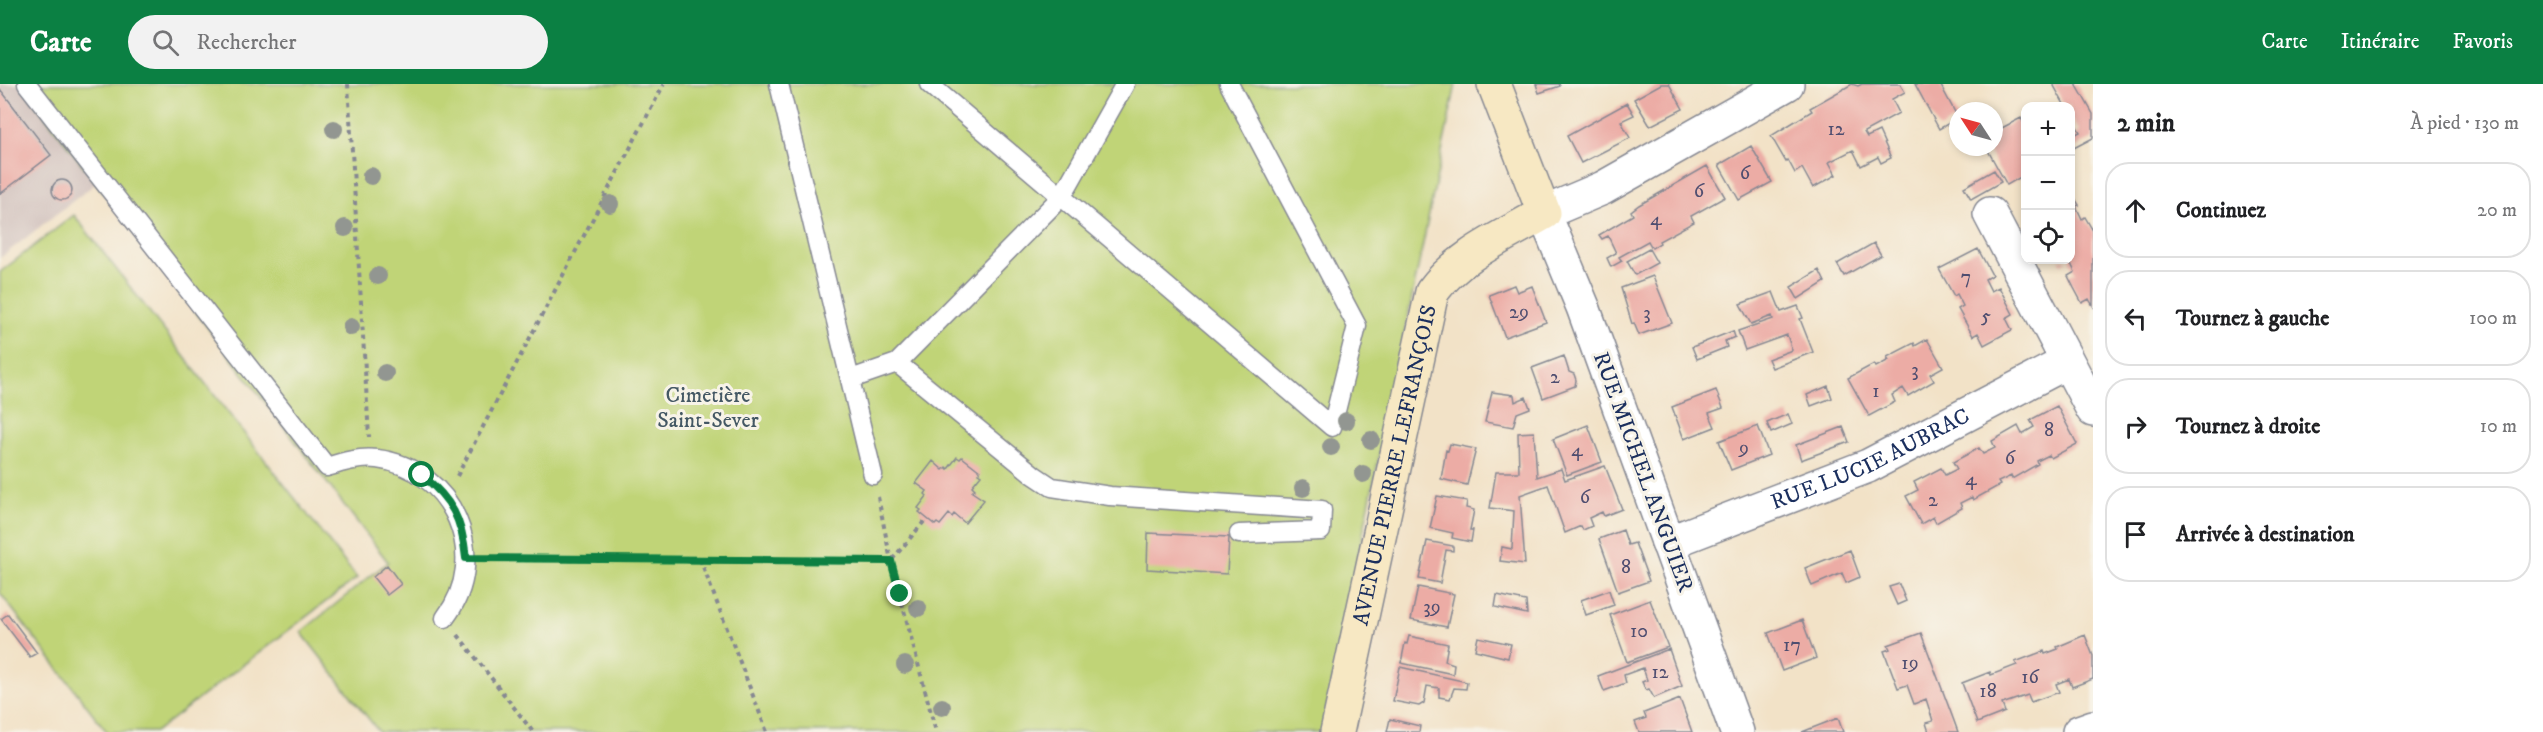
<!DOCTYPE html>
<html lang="fr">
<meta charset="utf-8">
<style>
:root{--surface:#fff;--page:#f2f2f2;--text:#202124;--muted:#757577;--line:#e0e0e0;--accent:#0b8043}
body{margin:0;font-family:"IM FELL DW Pica",serif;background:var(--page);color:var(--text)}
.controls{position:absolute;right:18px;top:18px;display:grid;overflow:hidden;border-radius:12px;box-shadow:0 3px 9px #0003}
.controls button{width:54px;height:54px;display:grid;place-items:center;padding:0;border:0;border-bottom:2px solid var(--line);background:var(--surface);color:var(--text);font:30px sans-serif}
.compass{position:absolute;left:1949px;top:18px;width:54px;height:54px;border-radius:50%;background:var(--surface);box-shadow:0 3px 9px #0003;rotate:306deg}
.stop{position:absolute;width:18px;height:18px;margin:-14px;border:4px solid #0b8043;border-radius:50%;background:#fff}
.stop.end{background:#0b8043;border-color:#fff;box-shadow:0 2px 6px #0008}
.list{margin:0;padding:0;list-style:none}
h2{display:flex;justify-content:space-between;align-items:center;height:78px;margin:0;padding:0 24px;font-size:26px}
h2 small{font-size:20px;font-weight:400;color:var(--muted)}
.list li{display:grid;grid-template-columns:39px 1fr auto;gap:18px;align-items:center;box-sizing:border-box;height:96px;margin:0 12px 12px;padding:0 12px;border:2px solid var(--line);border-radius:24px}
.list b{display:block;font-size:22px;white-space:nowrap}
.list em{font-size:20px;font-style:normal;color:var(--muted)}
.icon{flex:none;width:33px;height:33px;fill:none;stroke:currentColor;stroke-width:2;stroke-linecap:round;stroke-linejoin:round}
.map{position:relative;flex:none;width:2093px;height:648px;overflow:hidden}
header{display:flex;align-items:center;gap:36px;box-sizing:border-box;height:84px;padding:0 30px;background:var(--accent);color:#fff}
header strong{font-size:28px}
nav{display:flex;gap:33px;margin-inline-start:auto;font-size:21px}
.search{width:420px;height:54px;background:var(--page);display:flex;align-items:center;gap:15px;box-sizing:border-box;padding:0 21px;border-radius:33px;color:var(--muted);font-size:22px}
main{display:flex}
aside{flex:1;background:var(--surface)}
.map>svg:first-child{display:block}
</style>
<header>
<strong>Carte</strong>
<div class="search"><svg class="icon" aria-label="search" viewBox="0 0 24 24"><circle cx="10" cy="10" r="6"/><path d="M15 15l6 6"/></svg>Rechercher</div>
<nav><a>Carte</a><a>Itinéraire</a><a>Favoris</a></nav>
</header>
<main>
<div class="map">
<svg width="2093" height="648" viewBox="0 0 2093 648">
<rect width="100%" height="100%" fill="#f7f3e8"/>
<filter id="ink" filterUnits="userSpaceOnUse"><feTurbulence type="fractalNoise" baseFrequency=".0167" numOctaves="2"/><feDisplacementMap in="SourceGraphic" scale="12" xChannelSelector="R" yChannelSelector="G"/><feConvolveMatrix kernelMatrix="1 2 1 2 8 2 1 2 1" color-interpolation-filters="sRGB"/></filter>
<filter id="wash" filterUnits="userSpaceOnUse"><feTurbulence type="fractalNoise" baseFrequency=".008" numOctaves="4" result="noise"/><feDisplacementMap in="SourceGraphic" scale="24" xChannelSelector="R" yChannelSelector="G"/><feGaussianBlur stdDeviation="1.35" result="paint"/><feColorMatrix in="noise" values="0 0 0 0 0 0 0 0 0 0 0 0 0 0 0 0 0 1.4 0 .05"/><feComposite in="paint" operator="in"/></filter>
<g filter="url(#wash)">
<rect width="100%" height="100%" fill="#f2e2c7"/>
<path fill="#d0c0bc" d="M0,0H20L96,99L0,174Z"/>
<path fill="#c0d477" stroke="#6e826a" stroke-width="1.5" d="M20,0H1456L1322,648H379L301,548L388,478Z
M74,131L357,494L155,648H107L0,509V188Z"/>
<g id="blocks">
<path fill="#ecaca5" d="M1536,0H1559L1560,2L1539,9Z
M1661,0H1669L1683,25L1650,42L1634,15Z
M1852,0L1858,2L1862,0H1900L1905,8L1892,15L1899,29L1864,48L1867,53L1879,47L1891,74L1881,79L1878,73L1861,82L1853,66L1829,78L1836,91L1813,104L1802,84L1795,89L1788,76L1786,78L1771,52L1812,27L1810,24Z
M1915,0H1940L1958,34L1939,45Z
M2053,0H2076L2093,30V54L2070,66V53L2080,48L2070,32V22H2065Z
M0,5L51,71L0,110Z
M1627,19L1634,31L1621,37L1630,54L1581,79L1567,52Z
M2021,34L2026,43V77L2021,79L2026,90L2007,101L1986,63H1994V48Z
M1751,62L1772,98L1739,116L1719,81Z
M1707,82L1725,113L1691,132L1694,138L1659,157L1660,159L1652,164L1648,157L1619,173L1622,177L1611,183L1607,174L1616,169L1608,152L1602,155L1599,151L1633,131L1631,127L1639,121Z
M1994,86L2001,98L1971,115L1964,103Z
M52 106a10 10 0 1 1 20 0a10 10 0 1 1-20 0Z
M2070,106L2079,121L2076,122L2082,135L2085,133L2093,147V222L2089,215L2082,219L2074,204L2068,192L2075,188L2069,176L2062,180L2059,176H2070Z
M1874,159L1881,171L1844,192L1837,180Z
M1649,165L1657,179L1635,191L1627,177Z
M1978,165L1992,191L1985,195L1991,207L1999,203L2013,230L2006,234L2012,246L1984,261L1978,249L1973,252L1958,225L1963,222L1957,210L1954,212L1939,185Z
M1819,186L1825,198L1798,215L1791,203Z
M1653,192L1672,239L1639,251L1634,239L1632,240L1621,204Z
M1514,201L1517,208L1532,202L1546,238L1505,253L1489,211Z
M1773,208L1781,228L1798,222L1803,234L1800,235L1813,268L1772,284L1768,275L1792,266L1787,251L1745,266L1738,247L1773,235L1772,232L1751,240L1740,220Z
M1733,247L1735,253L1725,257L1727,263L1697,275L1692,263Z
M1927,255L1943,283L1930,290L1934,297L1908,312L1903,304L1892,311L1895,318L1869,332L1848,294L1874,280L1876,283L1889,276L1887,273L1914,259L1915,262Z
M1564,272L1569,288L1574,290L1576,296L1575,302L1543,314L1532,284Z
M1828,302L1832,314L1811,322L1807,311Z
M1716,306L1723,324L1709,329L1715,343L1684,355L1672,323Z
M1492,308L1514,311L1515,318L1526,313L1530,324L1517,329L1513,343L1485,338Z
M2057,322L2077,360L2051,374L2049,371L2037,377L2038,380L2012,395L2011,392L1998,398L2000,401L1973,416L1972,413L1960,419L1962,424L1936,439L1933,433L1921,440L1906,412L1918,406L1914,398L1941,384L1945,391L1957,385L1953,378L1979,364L1983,370L1995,364L1992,357L2018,342L2022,350L2034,343L2030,336Z
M1788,330L1792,340L1771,349L1767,339Z
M1588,341L1602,378L1567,391L1553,355Z
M1758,342L1769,371L1731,386L1719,357Z
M1843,343L1849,358L1801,376L1796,361Z
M1534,348L1537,393L1561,385L1565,396L1605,382L1622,425L1604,432L1602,428L1589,434L1592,442L1583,446L1581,442L1565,449L1548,401L1520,411L1525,480L1500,477L1502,463L1512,465L1514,427L1490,424L1496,388H1519L1518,349Z
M1450,360L1476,365L1467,401L1441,395L1446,366L1448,367Z
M957,373L960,375L962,373L980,387L978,389L981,391L972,402L975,405L972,408L984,416L965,439L954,430L952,433L949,430L940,441L937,439L935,441L919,428L921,426L918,424L927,412L925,410L927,407L916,399L933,377L943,386L946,383L948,385Z
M1437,412L1467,417L1466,424L1474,426L1470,446H1473L1471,458L1452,454L1453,449L1430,444Z
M1623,446L1628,461L1635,459L1649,497L1618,508L1599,455Z
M1148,449L1229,453L1227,490L1147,485Z
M1427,457L1453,462V467L1446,466L1440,499L1419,495Z
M1850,466L1860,493L1846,499L1842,489L1812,502L1805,484Z
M387,481L401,500L387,511L373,493Z
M1899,500L1906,517L1897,521L1889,503Z
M1418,503L1454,510L1447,543L1411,536Z
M1609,506L1614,521L1586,531L1581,516Z
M1497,511L1526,517L1527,530L1495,523Z
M1650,516L1668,563L1627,578L1610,531Z
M8,530L37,569L30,573L1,535Z
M1802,536L1816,574L1782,587L1768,549Z
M1921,549L1954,637L1958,648H1929L1926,639L1933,637L1926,615L1914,620L1907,601L1898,604L1884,567L1890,565L1888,561Z
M2085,551L2093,572V595L2072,603L2069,595L2056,600L2059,608L2031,618L2028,611L2002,620L2005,628L1977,639L1962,599L1990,588L1991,591L2017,581L2015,578L2044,567L2045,570L2058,565L2057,563Z
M1409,552L1448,560L1445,577L1454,580L1453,590L1401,579L1405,559L1407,560Z
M1478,553L1511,560L1508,574L1475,566Z
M1669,565L1682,602L1654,614L1649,605L1646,606L1642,598L1647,596L1643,584L1624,591L1626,599L1604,607L1598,592Z
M1400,583L1467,598L1466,605L1454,604L1450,615L1439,613V604L1427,602L1424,619L1419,622L1393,617Z
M1680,615L1692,648H1639L1635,638L1646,634L1644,629Z
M1838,634L1843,648H1802Z
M1390,635L1420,642L1419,648H1387Z"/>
</g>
</g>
<g filter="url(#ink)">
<use href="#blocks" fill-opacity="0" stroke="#868892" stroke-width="1.5"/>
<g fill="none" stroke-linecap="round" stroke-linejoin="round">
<defs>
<path id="lane" d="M27,0L327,383C343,378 359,373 377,375C453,384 492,473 445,534
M779,0L873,391
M929,0L1332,343L1357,242L1229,0
M897,279L1034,391L1052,403L1110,412L1322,426L1321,447L1239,450
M851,295L897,279L1062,112L1125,0"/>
<g id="street">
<path d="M1990,130L2093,326"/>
<path id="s1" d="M1668,459L1868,382L2067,278"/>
<path d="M1737,648L1583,223L1544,129L1603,104L1787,0"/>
<path d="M2079,648L2093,643"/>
</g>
<g id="secondary">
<path id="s2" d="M1337,648L1432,208C1460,170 1505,152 1544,129L1494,0"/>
</g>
</defs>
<use href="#lane" stroke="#868892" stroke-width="21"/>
<use href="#street" stroke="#868892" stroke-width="36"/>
<use href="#secondary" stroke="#868892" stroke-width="36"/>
<path stroke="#868892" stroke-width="4" stroke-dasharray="4.5 4.5" stroke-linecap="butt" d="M348,0L369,353
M457,392L664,0
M878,413L891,477L936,648
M488,475L891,477L927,434
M700,475L767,648
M458,551L533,648"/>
<use href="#lane" stroke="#fff" stroke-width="18"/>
<use href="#street" stroke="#fff" stroke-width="33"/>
<use href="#secondary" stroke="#f7e8c3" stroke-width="33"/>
</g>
<g fill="#929691">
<circle cx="334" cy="45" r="9"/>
<circle cx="371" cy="92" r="9"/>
<circle cx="610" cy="120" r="9"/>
<circle cx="345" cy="144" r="9"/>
<circle cx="378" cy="192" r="9"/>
<circle cx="351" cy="243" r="9"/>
<circle cx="385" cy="289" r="9"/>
<circle cx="1346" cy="337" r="9"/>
<circle cx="1371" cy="356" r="9"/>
<circle cx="1331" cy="363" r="9"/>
<circle cx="1363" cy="390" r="9"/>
<circle cx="1303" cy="404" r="9"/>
<circle cx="918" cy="524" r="9"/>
<circle cx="905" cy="581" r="9"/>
<circle cx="942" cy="623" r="9"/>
</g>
</g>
<g fill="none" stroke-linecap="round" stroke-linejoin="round" filter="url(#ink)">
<path stroke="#0b8043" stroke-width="8" d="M422,391C452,416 462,435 466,474L891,477L900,510"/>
</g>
<g text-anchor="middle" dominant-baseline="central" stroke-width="6" stroke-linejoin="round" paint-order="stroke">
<g font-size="20" fill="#4f4e70">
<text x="1836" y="45">12</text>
<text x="1745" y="89">6</text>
<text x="1699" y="107">6</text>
<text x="1656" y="135">4</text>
<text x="1966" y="193">7</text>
<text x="1519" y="228">29</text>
<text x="1647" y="229">3</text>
<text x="1986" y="232">5</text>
<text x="1915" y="286">3</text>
<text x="1555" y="293">2</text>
<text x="1876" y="307">1</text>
<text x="2049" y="346">8</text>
<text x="1744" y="364">9</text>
<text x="1577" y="366">4</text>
<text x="2010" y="374">6</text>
<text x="1971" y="395">4</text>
<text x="1585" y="413">6</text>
<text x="1933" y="416">2</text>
<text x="1626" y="483">8</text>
<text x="1432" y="523">39</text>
<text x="1639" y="547">10</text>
<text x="1792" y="561">17</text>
<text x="1910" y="579">19</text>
<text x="1660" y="588">12</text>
<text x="2030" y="593">16</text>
<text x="1988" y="607">18</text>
</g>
<g font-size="22" fill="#445864" stroke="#f7f3e8">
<text x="708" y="311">Cimetière<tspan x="708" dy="25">Saint-Sever</tspan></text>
</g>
<g font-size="22" fill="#1b2f5e" stroke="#f7f3e8">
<text stroke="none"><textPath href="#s1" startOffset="219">RUE LUCIE AUBRAC</textPath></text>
<text stroke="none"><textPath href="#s2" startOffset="273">AVENUE PIERRE LEFRANÇOIS</textPath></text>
<text transform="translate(1643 388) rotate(70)">RUE MICHEL ANGUIER</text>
</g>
</g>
</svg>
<div class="controls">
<button>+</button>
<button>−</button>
<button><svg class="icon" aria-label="locate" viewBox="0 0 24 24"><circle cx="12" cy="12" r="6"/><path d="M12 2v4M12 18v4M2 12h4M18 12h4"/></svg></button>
</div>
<svg class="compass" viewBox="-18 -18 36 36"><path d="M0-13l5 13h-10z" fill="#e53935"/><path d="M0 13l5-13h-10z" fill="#757577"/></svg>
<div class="stop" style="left:422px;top:391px"></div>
<div class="stop end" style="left:900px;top:510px"></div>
</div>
<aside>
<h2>2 min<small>À pied · 130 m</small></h2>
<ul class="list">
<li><svg class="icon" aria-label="ahead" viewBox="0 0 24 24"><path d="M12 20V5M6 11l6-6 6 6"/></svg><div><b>Continuez</b></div><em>20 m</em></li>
<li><svg class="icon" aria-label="left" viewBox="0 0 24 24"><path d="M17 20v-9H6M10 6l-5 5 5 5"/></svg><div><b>Tournez à gauche</b></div><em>100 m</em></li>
<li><svg class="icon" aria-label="right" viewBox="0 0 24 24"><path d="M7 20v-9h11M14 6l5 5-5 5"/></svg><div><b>Tournez à droite</b></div><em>10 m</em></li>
<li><svg class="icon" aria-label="arrive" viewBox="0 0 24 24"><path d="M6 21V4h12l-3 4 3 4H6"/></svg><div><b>Arrivée à destination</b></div></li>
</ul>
</aside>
</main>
